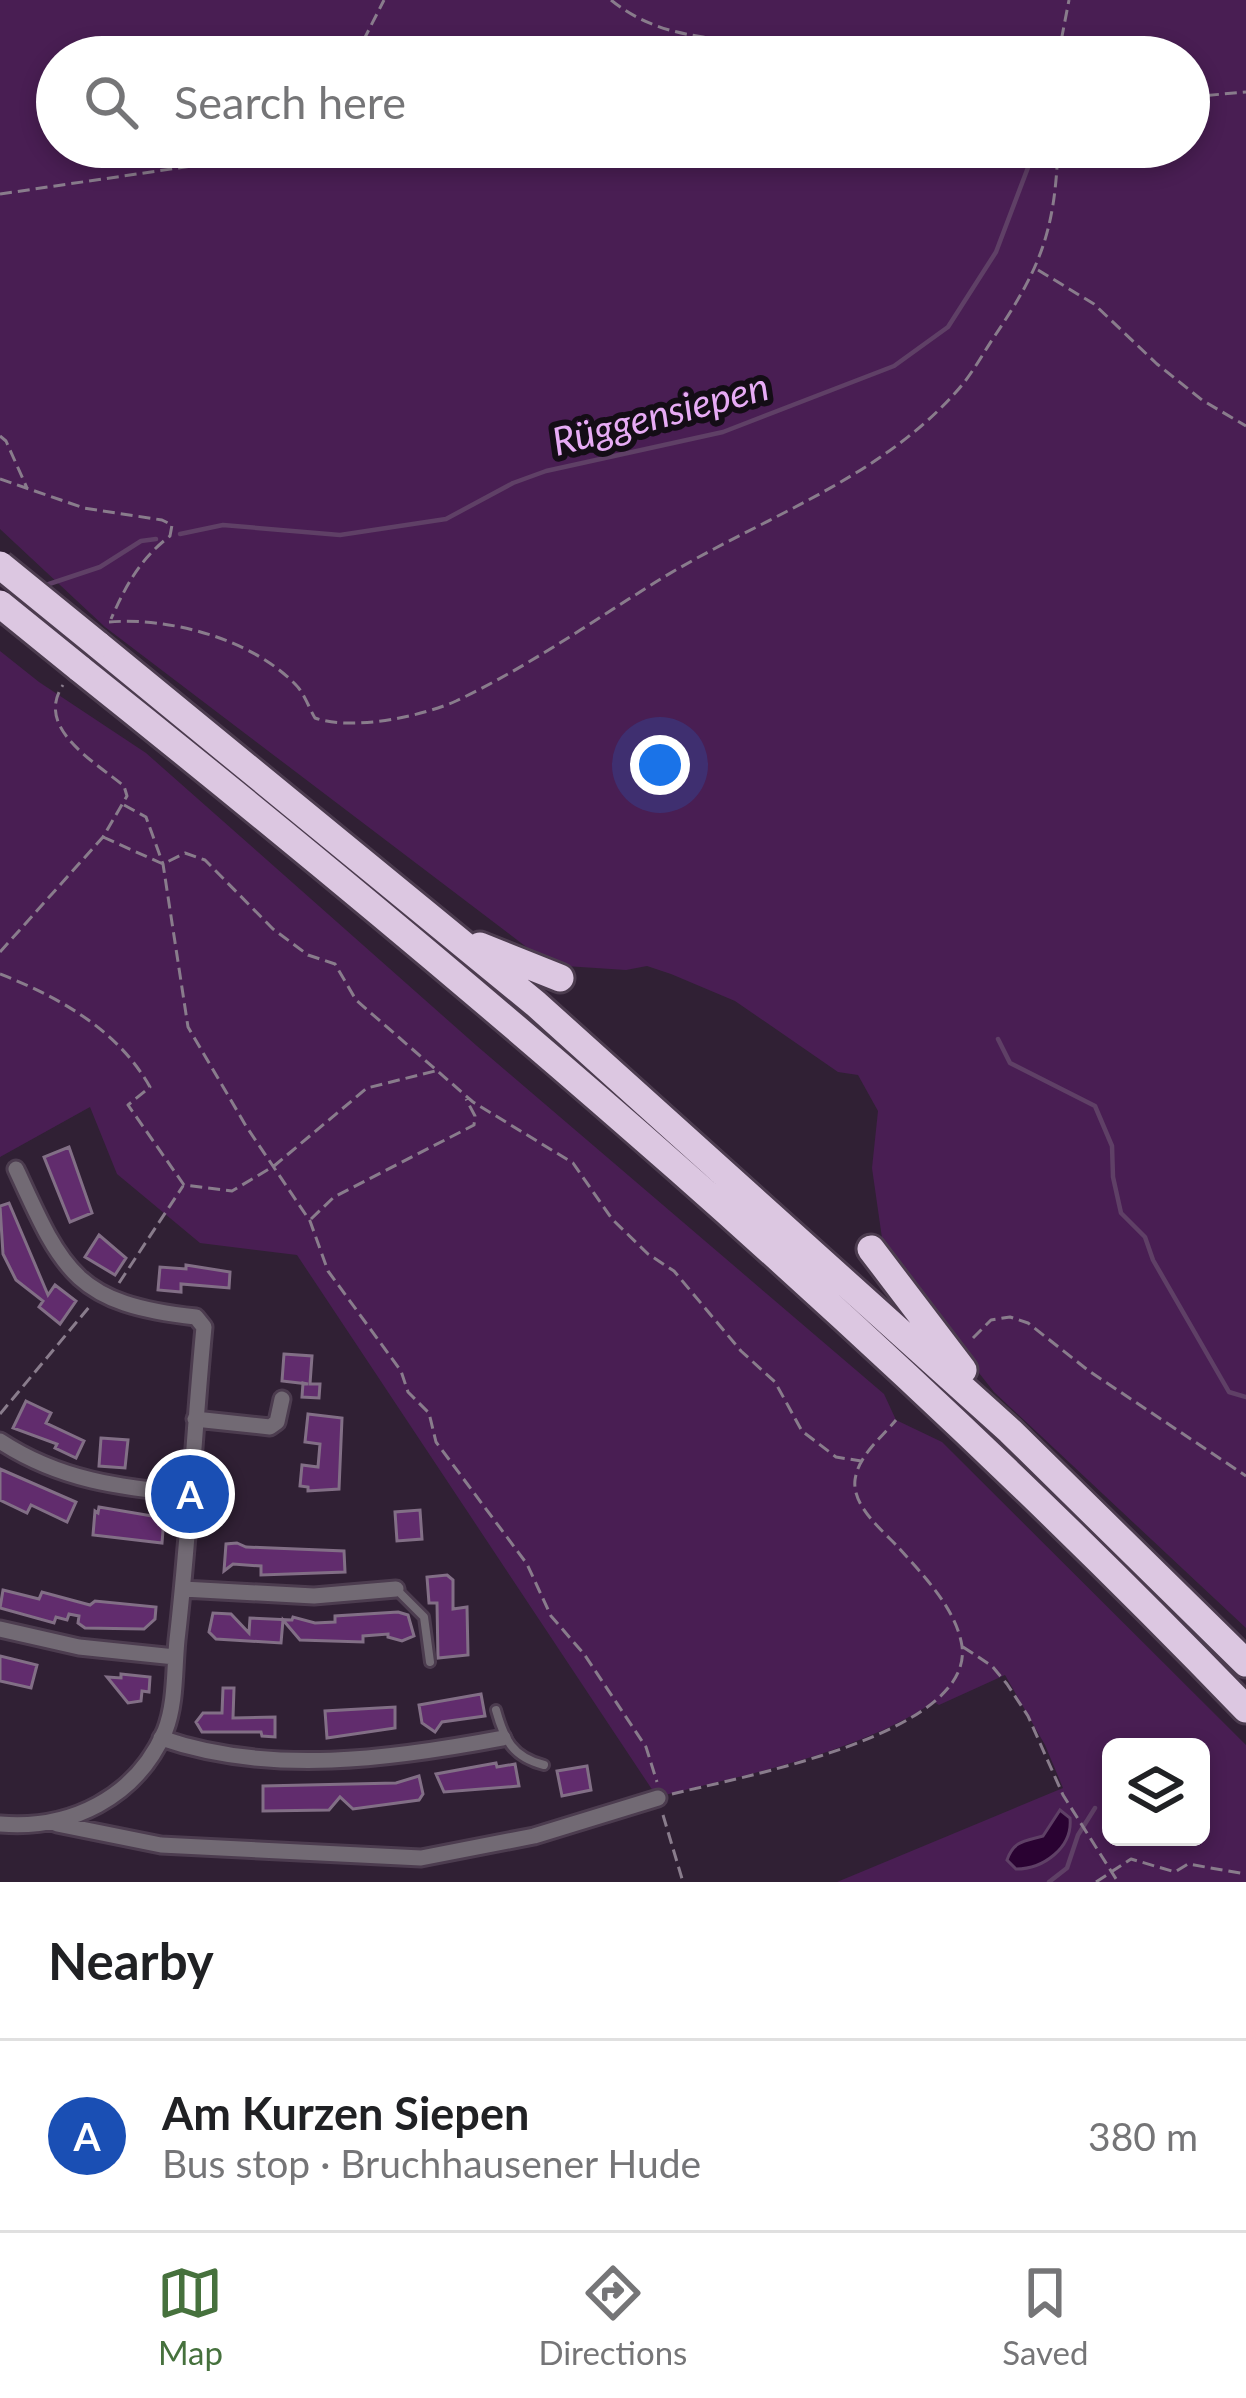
<!DOCTYPE html>
<meta charset="utf-8">
<style>
:root{--surface:#fff;--page:#f2f2f2;--text:#202124;--muted:#757577;--line:#e0e0e0;--accent:#46713d}
body{margin:0;font-family:Lato,sans-serif;background:var(--page);color:var(--text)}
.controls{position:absolute;right:36px;bottom:36px;display:grid;overflow:hidden;border-radius:18px;box-shadow:0 6px 18px #0003}
.controls button{width:108px;height:108px;display:grid;place-items:center;padding:0;border:0;border-bottom:3px solid var(--line);background:var(--surface);color:var(--text);font:60px sans-serif}
.you{position:absolute;left:660px;top:765px;width:42px;height:42px;margin:-30px;border:9px solid #fff;border-radius:50%;background:#1a73e8;box-shadow:0 0 0 18px #1a73e833}
.badge{display:grid;place-items:center;width:78px;height:78px;border-radius:50%;background:var(--accent);color:#fff;font-size:39px;font-weight:700}
.pin{position:absolute;translate:-50% -50%;border:6px solid #fff;box-shadow:0 3px 12px #0006}
.list{margin:0;padding:0;list-style:none}
h2{display:flex;justify-content:space-between;align-items:center;height:156px;margin:0;padding:0 48px;font-size:51px}
h2 small{font-size:39px;font-weight:400;color:var(--muted)}
.list li{display:grid;grid-template-columns:78px 1fr auto;gap:36px;align-items:center;box-sizing:border-box;height:192px;padding:0 48px;border-top:3px solid var(--line)}
.list b{display:block;font-size:45px;white-space:nowrap}
.list p{margin:0;font-size:39px;white-space:nowrap;color:var(--muted)}
.list em{font-size:39px;font-style:normal;color:var(--muted)}
.icon{flex:none;width:66px;height:66px;fill:none;stroke:currentColor;stroke-width:2;stroke-linecap:round;stroke-linejoin:round}
.map{position:relative;flex:none;width:1246px;height:1882px;overflow:hidden}
.search{position:absolute;background:var(--surface);box-shadow:0 6px 18px #0003;left:36px;right:36px;top:36px;height:132px;display:flex;align-items:center;gap:30px;box-sizing:border-box;padding:0 42px;border-radius:66px;color:var(--muted);font-size:45px}
.sheet{height:348px;background:var(--surface)}
nav{display:flex;justify-content:space-around;align-items:center;box-sizing:border-box;height:168px;border-top:3px solid var(--line);background:var(--surface);font-size:33px;color:var(--muted)}
nav a{display:grid;justify-items:center;gap:6px}
nav .on{color:var(--accent)}
.map>svg:first-child{display:block}
</style>
<div class="map">
<svg width="1246" height="1882" viewBox="0 0 1246 1882">
<rect width="100%" height="100%" fill="#302034"/>
<path fill="#491e53" fill-rule="evenodd" d="M0,0H1246V1628L994,1392L908,1283L883,1245L872,1168L878,1111L858,1075L838,1072L735,1001L671,974L647,966L626,970L550,965L105,627L0,529ZM57,57H1189V147H57Z
M0,651L39,682L146,753L477,1046L884,1394L896,1420L942,1442L1246,1745V1882H837L1063,1788L1045,1745L1005,1675L939,1705L934,1702C853,1755 750,1773 657,1797L297,1255L200,1243L117,1174L90,1107L0,1157ZM1111,1747H1201V1837H1111Z"/>
<path fill="#2a0232" stroke="#5f4066" stroke-width="3" d="M1060,1810L1070,1818C1073,1848 1043,1869 1016,1869L1007,1860C1014,1840 1026,1841 1043,1836Z"/>
<g fill="none" stroke-linecap="round" stroke-linejoin="round">
<path stroke="#5f4066" stroke-width="4.5" d="M180,534L223,525L340,535L446,519L513,483L546,471L723,432L894,366L948,327L996,252L1035,149
M40,587L100,567L141,541L156,539
M998,1039L1010,1063L1095,1106L1112,1146L1113,1177L1121,1213L1145,1237L1153,1260L1229,1392L1246,1397
M1049,1882L1067,1868L1078,1835L1095,1808"/>
</g>
<path fill="#612c6d" stroke="#826f86" stroke-width="3" d="M69,1147L92,1213L70,1222L44,1157Z
M9,1203L48,1295L55,1285L76,1301L60,1324L39,1307L43,1301L16,1280L3,1254L0,1206Z
M99,1235L126,1258L115,1275L85,1257Z
M186,1265L230,1272L229,1288L181,1284V1292L158,1290L160,1267L186,1269Z
M284,1354L312,1356L310,1384H320L319,1398L302,1397L303,1383L308,1384L282,1381Z
M26,1401L51,1413L46,1423L84,1441L76,1458L55,1448L57,1444L13,1428Z
M308,1414L342,1418L339,1489L308,1491V1487L300,1486L302,1465L318,1467L320,1444L305,1442Z
M101,1438L128,1440L125,1468L99,1466Z
M0,1469L76,1502L67,1522L31,1505L27,1513L0,1500Z
M99,1507L164,1518L162,1543L93,1535L95,1511L98,1513Z
M420,1510L422,1539L397,1541L395,1512Z
M237,1543L246,1547L344,1551L345,1572L261,1575V1566L233,1564L224,1571L226,1544Z
M447,1575L453,1580V1609L467,1607L468,1655L438,1658L437,1603H429L427,1577Z
M3,1590L39,1599L42,1592L90,1605L95,1601L156,1607L155,1619L144,1629L85,1628L78,1623L79,1616L69,1614L67,1620L56,1617L54,1623L0,1608Z
M398,1612L408,1615L414,1636L402,1641L388,1637V1634L363,1636V1642L300,1640L283,1620L281,1643L216,1639L209,1632L213,1613L231,1614L249,1633L250,1618L292,1620L293,1617L315,1623L335,1622V1616Z
M0,1656L37,1665L31,1688L0,1681Z
M121,1674L150,1677L149,1692L142,1691L141,1701L128,1703L107,1677L121,1678Z
M223,1688H234L233,1718L275,1717V1737L262,1736L261,1732H202L196,1722L203,1713H222Z
M481,1694L485,1716L442,1722L435,1732L422,1723L419,1705Z
M395,1707V1728L327,1738L325,1711Z
M496,1763L497,1767L515,1764L519,1786L444,1792L436,1774Z
M587,1766L591,1790L562,1796L557,1771Z
M419,1776L423,1794L419,1800L353,1809L340,1797L329,1810L263,1811V1786L396,1783Z"/>
<g fill="none" stroke-linecap="round" stroke-linejoin="round">
<defs>
<path id="lane" d="M397,1590L424,1617L430,1662
M496,1710C504,1739 512,1757 544,1765"/>
<path id="street" d="M195,1419L270,1427L277,1422L282,1399
M0,1441C59,1480 121,1488 190,1494
M183,1589L314,1596L396,1589
M0,1629L79,1647L175,1657
M161,1738C270,1776 392,1759 503,1738
M0,1824C70,1830 136,1798 165,1731C176,1703 174,1670 177,1640C189,1536 194,1432 204,1327L196,1317C76,1304 63,1272 16,1169
M57,1824L161,1845L421,1858L534,1836L658,1798"/>
<path id="highway" d="M97,644L536,1004L1010,1431L1246,1663
M79,668C486,993 884,1334 1246,1709
M480,946L560,978
M871,1249L963,1370"/>
</defs>
<use href="#lane" stroke="#4c3c4f" stroke-width="14"/>
<use href="#street" stroke="#4c3c4f" stroke-width="21"/>
<use href="#highway" stroke="#4c3c4f" stroke-width="33"/>
<path stroke="#897c8c" stroke-width="3" stroke-dasharray="12 6" stroke-linecap="butt" d="M611,0C681,57 766,29 845,57
M355,57L384,0
M1058,57L1069,0
M1189,97L1246,92
M0,194L233,160L284,147
M1038,270L1094,304L1157,364L1202,400L1246,426
M0,436L6,441L27,488
M0,479L84,508L162,520L172,525L170,536C140,559 126,585 111,619
M109,622C170,617 252,639 296,685C304,693 309,708 315,718C351,731 420,717 456,701C524,669 587,625 651,585C752,521 875,483 956,392C970,377 981,357 992,340C1040,269 1055,233 1058,147
M124,805L146,817L163,864L188,1027L246,1126L310,1221L328,1271L401,1371L408,1392L429,1413L436,1442L527,1564L551,1616L584,1654L646,1747L657,1782
M103,837L163,864L185,853L205,860L273,929L308,955L335,964L356,1000L473,1102L573,1163L612,1219L648,1254L674,1271L741,1351L775,1382L802,1431L836,1457L861,1461
M0,952L103,837L127,796L124,786C95,762 34,728 63,685
M0,974C59,997 118,1030 150,1087L128,1105L184,1185L232,1191L274,1166L367,1088L435,1071
M311,1219L334,1197L474,1125L475,1116L466,1099
M119,1283L183,1186
M973,1338L991,1320L1010,1317L1028,1323L1089,1371L1246,1476
M0,1414L90,1306
M963,1647L992,1666L1007,1684L1028,1716L1063,1795L1118,1882
M672,1794C736,1778 974,1735 962,1646C956,1608 922,1574 898,1547C882,1530 852,1506 855,1480C858,1456 881,1438 896,1420
M663,1815L683,1882
M1096,1882L1131,1859L1175,1872L1188,1864L1246,1874"/>
<use href="#lane" stroke="#726a74" stroke-width="8"/>
<use href="#street" stroke="#726a74" stroke-width="15"/>
<use href="#highway" stroke="#dcc7e1" stroke-width="27"/>
<defs>
<path id="highway-bridge" d="M0,565L97,644
M0,604L79,668"/>
</defs>
<use href="#highway-bridge" stroke="#4c3c4f" stroke-width="33" stroke-linecap="butt"/>
<use href="#highway-bridge" stroke="#dcc7e1" stroke-width="27"/>
</g>
<g text-anchor="middle" dominant-baseline="central" stroke-width="12" stroke-linejoin="round" paint-order="stroke">
<g font-size="39" font-style="italic" fill="#e7abf5" stroke="#140d16">
<text transform="translate(660 413) rotate(-15)">Rüggensiepen</text>
</g>
</g>
</svg>
<div class="controls">
<button><svg class="icon" aria-label="layers" viewBox="0 0 24 24"><path d="M12 4l9 5-9 5-9-5zM3 14l9 5 9-5"/></svg></button>
</div>
<div class="you"></div>
<div class="pin badge" style="left:190px;top:1494px;background:#1a4fb4">A</div>
<div class="search"><svg class="icon" aria-label="search" viewBox="0 0 24 24"><circle cx="10" cy="10" r="6"/><path d="M15 15l6 6"/></svg>Search here</div>
</div>
<section class="sheet">
<h2>Nearby<small></small></h2>
<ul class="list">
<li><span class="badge" style="background:#1a4fb4">A</span><div><b>Am Kurzen Siepen</b><p>Bus stop · Bruchhausener Hude</p></div><em>380 m</em></li>
</ul>
</section>
<nav>
<a class="on"><svg class="icon" aria-label="map" viewBox="0 0 24 24"><path d="M3 6l6-2 6 2 6-2v14l-6 2-6-2-6 2zM9 4v14M15 6v14"/></svg>Map</a>
<a><svg class="icon" aria-label="directions" viewBox="0 0 24 24"><path d="M12 3l9 9-9 9-9-9zM9 14v-3h6M13 9l2 2-2 2"/></svg>Directions</a>
<a><svg class="icon" aria-label="saved" viewBox="0 0 24 24"><path d="M7 4h10v16l-5-4-5 4z"/></svg>Saved</a>
</nav>
